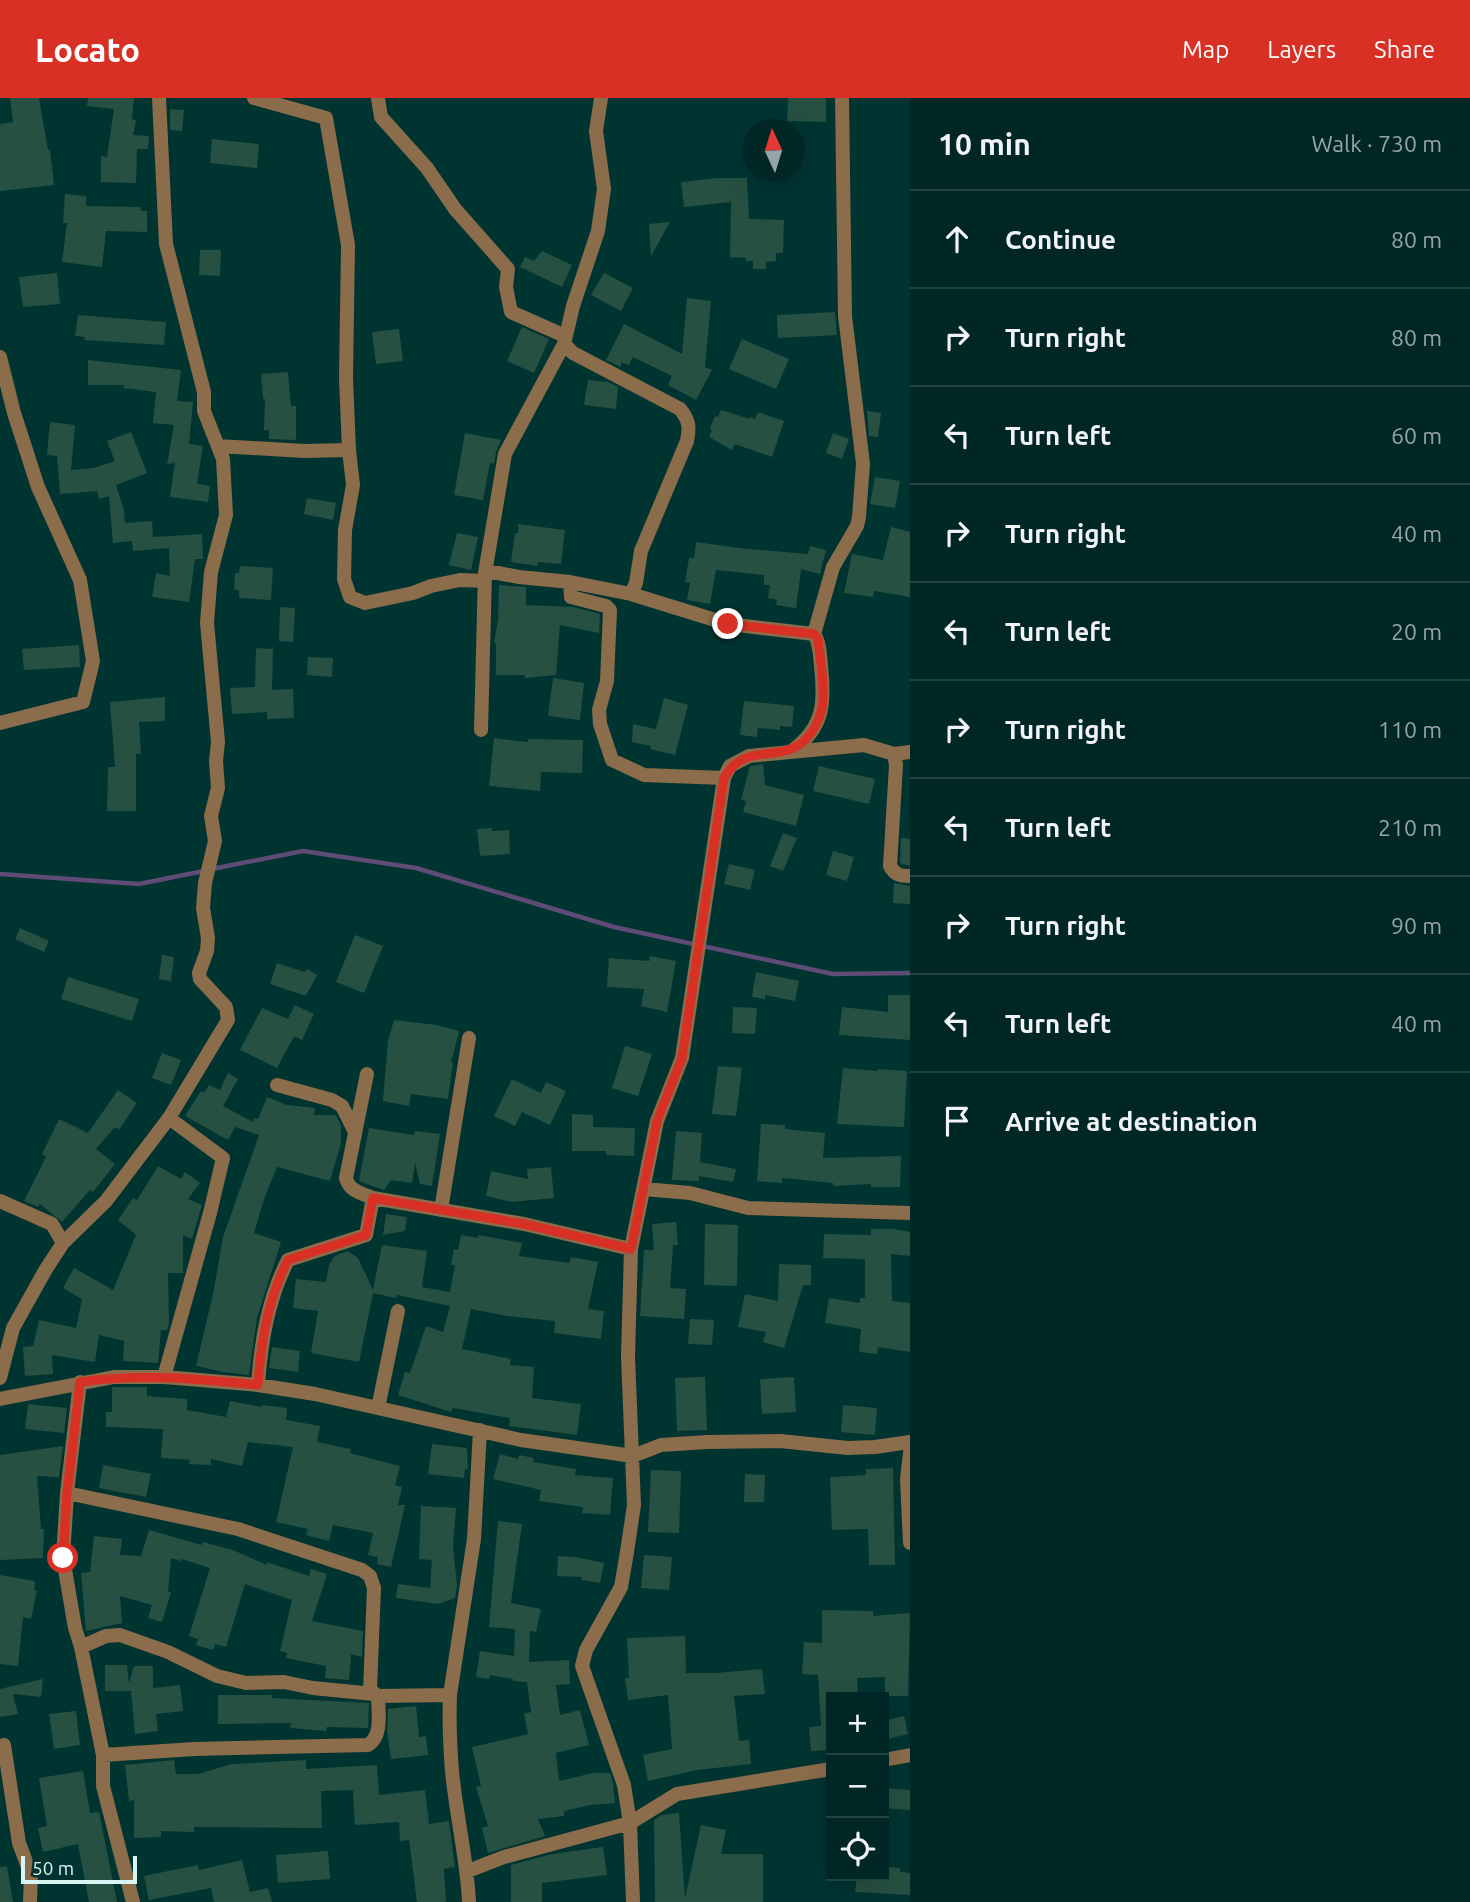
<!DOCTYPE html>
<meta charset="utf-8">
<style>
:root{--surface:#002725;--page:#0e3332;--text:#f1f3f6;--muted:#95a5a7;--line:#224442;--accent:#d93025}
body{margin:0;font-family:Ubuntu,sans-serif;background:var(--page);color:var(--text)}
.controls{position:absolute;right:21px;bottom:21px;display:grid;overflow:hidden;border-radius:0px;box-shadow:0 7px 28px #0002}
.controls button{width:63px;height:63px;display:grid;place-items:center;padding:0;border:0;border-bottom:2px solid var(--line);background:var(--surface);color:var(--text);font:35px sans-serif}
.compass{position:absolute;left:742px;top:21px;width:63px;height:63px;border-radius:50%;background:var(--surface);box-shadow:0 7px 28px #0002;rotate:356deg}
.scale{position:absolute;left:21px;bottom:18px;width:116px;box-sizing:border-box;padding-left:7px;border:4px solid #d7f5f2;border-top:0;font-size:19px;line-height:24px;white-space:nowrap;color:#d7f5f2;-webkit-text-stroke:5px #003431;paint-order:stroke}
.stop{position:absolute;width:21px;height:21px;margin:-16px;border:5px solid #d93025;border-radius:50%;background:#fff}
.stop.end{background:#d93025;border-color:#fff;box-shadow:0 2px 7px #0008}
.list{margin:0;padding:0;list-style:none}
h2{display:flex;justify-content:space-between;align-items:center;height:91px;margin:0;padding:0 28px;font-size:30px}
h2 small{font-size:23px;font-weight:400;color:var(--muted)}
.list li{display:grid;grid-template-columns:46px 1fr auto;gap:21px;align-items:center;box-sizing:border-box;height:98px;padding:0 28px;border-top:2px solid var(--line)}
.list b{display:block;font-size:26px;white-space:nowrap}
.list em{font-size:23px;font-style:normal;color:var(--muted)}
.icon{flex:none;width:38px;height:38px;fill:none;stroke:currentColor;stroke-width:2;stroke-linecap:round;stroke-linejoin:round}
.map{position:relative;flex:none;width:910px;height:1804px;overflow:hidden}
header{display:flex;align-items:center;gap:42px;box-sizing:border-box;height:98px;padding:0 35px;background:var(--accent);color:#fff}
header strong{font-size:33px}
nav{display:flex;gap:38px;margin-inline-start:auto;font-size:24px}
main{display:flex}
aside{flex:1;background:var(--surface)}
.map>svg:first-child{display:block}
</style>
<header>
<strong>Locato</strong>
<nav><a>Map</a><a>Layers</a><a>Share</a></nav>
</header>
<main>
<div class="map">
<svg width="910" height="1804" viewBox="0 0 910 1804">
<rect width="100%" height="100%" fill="#003431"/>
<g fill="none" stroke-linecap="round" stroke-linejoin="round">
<path stroke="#5e4c77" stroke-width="4.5" d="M212,771L303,753L416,770L614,829L833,876L910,875
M0,776L139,786L204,773"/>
</g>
<path fill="#265041" d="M10,0H39L48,52H50L54,87L0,93V26L13,24Z
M88,0H134L132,21L136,22L133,37L149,38L148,51H137L136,85L101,84V58L107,59L114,11L87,8Z
M788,0H826V24L787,23Z
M170,11L184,12L182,33L170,32Z
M212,41L259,46L257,70L210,65Z
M716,80H747L749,121L784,122L783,155H776V163L766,164V171H753V163H746V160L730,159L731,104L684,109L681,84Z
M65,96L86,98V108L141,109V113H147V134L106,133L102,169L62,164L67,125H63Z
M670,124L651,158L649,126Z
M200,152H221L220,178L199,177Z
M542,153L572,167L562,189L520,169L525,159L534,163Z
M57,175L60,206L23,209L19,179Z
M604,175L633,190L621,213L591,197Z
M687,200L711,203L705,269L712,272L696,302L668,287L672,278L633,259L629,267L621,264V269L606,262L624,226L682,256Z
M835,214L837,237L778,240L777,217Z
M78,217L166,224L164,247L84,242L85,239L75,238Z
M522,229L549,241L534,275L507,263Z
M399,231L403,263L376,266L372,234Z
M742,241L789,261L776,291L729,271Z
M88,262L181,272L177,303L193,304L189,346L203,348L197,386L210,388L208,404L170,399L175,364L167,367L174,327L153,325L156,294L123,290L124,287H88Z
M288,274L291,308H296V342L269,341V332H264L265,301H263L261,276Z
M588,282L608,284L618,289L616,311L584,307Z
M721,312L750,321V319L755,321L758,314L784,323L772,359L735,346L732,352L709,339L712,332L710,330L715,318L718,319Z
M867,313L881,315L878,339L869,338Z
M50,324L75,327L71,372L94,370L115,363L107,343L131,334L147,375L116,387L124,412L125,425L152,423L153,439L202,436L203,461H195L189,504L152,499L156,475L170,478L169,450L133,453L132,443L113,445L109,398L99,401L97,393L60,396L57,358L47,357Z
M465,335L501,342L496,354L494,366L490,365L483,402L454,397Z
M833,335L849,341L842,361L826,355Z
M875,379L900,383L895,410L870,406Z
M307,400L336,405L333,422L304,416Z
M518,426L565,432L561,466L538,464L537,468L511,464L515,435H518Z
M891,429L910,434V499L874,493L873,499L844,495L852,456L883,462Z
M457,435L478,439L471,472L449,467Z
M696,444L739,450L808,456L810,448L826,452L820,476L801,471L796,510L776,507L777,502L768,500L770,487H764V477L716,472L710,506L687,502L690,485L685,484L689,460H694Z
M240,468L273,470L271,502L239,500V492H234L235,475H239Z
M499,487L526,489V507L573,509L600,516L599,535L560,527L556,577L525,580V577H496V545H494L498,522Z
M280,509L295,510L293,544L279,543Z
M79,547L80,569L24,572L22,551Z
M256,550L273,551L272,592L293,591L294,620L267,621V614L232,616L230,590L255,589Z
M308,559L333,560L332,579L307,577Z
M553,580L584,585L580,622L548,618Z
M165,599V623L139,624L141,656H136V713H107L108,669H115L110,604Z
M664,600L688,607L675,657L650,651L651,648L632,644L633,626L656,631Z
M744,603L794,608L792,629L780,628V632L758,630L757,639L740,637Z
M494,640L528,644V641L583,642L582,675L541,674L540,693L489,688Z
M763,666L765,687L804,697L796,728L743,714L746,703L741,702L750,668Z
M819,668L875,681L869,706L813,693Z
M492,730V733L509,732L510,756L480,758L477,731Z
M783,735L797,740L783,773L770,768Z
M901,740L910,741V768L900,765Z
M833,753L854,759L847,783L826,777Z
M729,766L755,772L750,792L724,786Z
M894,785L910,788V806L893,805Z
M20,830L49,843L44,854L15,841Z
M355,837L383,848L364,895L336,884Z
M162,857L174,859L171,883L159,881Z
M650,858L676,863L667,914L641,908L644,891L607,889L609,860L649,863Z
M277,865L305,874L307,871L317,877L306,898L270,886Z
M756,874L799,883L795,903L765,897V901L752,899Z
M68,879L139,901L132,923L61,901Z
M888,897H910V942L839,937L842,909L888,914Z
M295,907L314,916L302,942L294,938L277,970L240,952L262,910L288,921Z
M733,909L757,910L755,936L732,935Z
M394,922L436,927L459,933L451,965H453L448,1001L411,996L409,1008L383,1003L388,943Z
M625,948L652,956L638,998L612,990Z
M162,955L181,962L171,987L152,980Z
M718,968L742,970L736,1018L712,1016Z
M843,970L878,973V971L907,973L904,1029L837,1026Z
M228,975L238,981L223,1008L253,1024L254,1020L258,1021L267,999L287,1007L315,1010L314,1017H336L341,1028V1045L330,1083L277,1069L264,1101L254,1135L281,1144L257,1220L249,1277L223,1274L196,1268L213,1196L223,1139L259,1037L235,1029L228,1042L185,1018L201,993L204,995L209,987L220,992Z
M512,981L541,995L546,984L566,993L550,1027L522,1014L515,1028L494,1018Z
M118,992L137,1005L119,1032L115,1029L96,1051L115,1066L93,1094L90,1092L62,1124L40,1106L38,1109L24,1103L46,1059L42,1056L59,1021L88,1035Z
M572,1016L593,1017V1029L635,1030L634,1058L606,1057V1053H572Z
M761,1026L785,1027V1031L825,1035L823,1060L901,1058L900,1089H871V1086L833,1088V1085L782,1080V1085L757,1083Z
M369,1030L414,1037L415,1033L440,1036L432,1088L420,1086L415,1065L412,1085L391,1082L384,1092L359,1083Z
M676,1033L702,1035L700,1064L736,1071L733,1084L699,1078V1083L672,1082Z
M158,1068L181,1081L185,1074L200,1085L188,1101L202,1107L192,1141L183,1137V1175H168L169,1226L167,1232H161L158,1265L123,1263L124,1243L99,1237L95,1264L52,1257L53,1276L25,1278L23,1249L33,1248L39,1222L76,1230L82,1201L63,1190L74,1170L113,1192L136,1137L118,1122L133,1100L137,1102Z
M551,1069L554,1100L512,1104L486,1098L491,1073L528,1081L527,1071Z
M386,1116L407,1119L405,1133L383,1137Z
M676,1124L678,1147H673L670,1190L686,1191L684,1221L640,1218L644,1152H654L652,1126Z
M705,1126L738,1127L737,1188L704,1187Z
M871,1131H893L910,1134V1158L891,1156L892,1203L910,1205V1254L878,1249L877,1256L859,1254L861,1231L825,1225L829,1200L860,1205V1200H865V1161L823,1160L824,1136L871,1137Z
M461,1137L478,1140V1137L522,1145L519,1158L569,1165L571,1159L598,1164L588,1211L604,1213L601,1241L554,1235L555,1223L507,1218L471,1211L462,1251L511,1261L510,1267L534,1269L532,1300L581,1306L577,1337L509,1328L510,1320L453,1310L451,1314L398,1297L405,1274L410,1275L426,1228L443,1234L450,1208L397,1197L396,1200L373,1195L359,1264L311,1255L318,1213L293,1210L296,1181L326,1184L329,1167L333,1160L337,1157L348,1153L358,1160L373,1192L382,1147L427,1153L422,1189L450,1194L455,1167H451L454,1151L458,1152Z
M779,1166L811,1167V1187H803L784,1250L763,1244L766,1234L738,1229L745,1196L778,1203Z
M690,1221L714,1222L712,1247L688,1246Z
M272,1249L300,1253L298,1274L269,1270Z
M705,1279L707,1332L677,1333L675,1280Z
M794,1279L796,1314L762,1316L760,1281Z
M112,1289H147V1298L187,1301V1312L226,1319L230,1303L262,1309V1307L287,1310L286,1322L320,1328L317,1344L351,1351L350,1355L400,1368L395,1387L402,1389L398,1407H405L391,1469L377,1466L378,1459L368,1457L373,1435L333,1427L329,1443L306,1437L308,1431L276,1424L293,1349L248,1344L242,1368L211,1361V1367L189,1366L190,1362L161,1360L163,1331L106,1329V1314H112Z
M28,1306L67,1310L64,1335L25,1331Z
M843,1307L877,1310L875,1337L841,1334Z
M432,1346L467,1350L468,1372L465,1371L464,1380L428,1376Z
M63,1348L59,1379L37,1378L41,1431H44L43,1460L0,1462V1357Z
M500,1356L518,1361L519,1357L534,1360L533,1364L576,1371L575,1377L613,1380L610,1417L582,1415L583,1409L539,1403L541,1392L493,1381Z
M103,1367L151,1376L146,1399L99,1390Z
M893,1370L895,1467H869L868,1431L832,1432L830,1379L866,1377V1371Z
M651,1372L681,1373L679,1435L648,1434Z
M745,1376L765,1377L764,1404H744Z
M421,1408L456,1410L453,1448L457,1488L455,1500L438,1506L396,1500L398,1486L430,1490L432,1462L419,1461Z
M498,1423L522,1426L511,1505L541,1511L536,1534L530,1533L529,1564L569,1562L570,1586L556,1587L560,1617L580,1612L589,1647L556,1655L559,1683L593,1675H610L613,1685L615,1705L590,1707L564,1713V1718L538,1721L545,1738L488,1755L482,1730L488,1728L476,1689L481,1688L472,1649L528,1636L524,1616L531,1614L527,1584L513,1583V1581L490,1577L489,1581L476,1579L480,1553L514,1558L515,1531L489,1529Z
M149,1432L202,1447L203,1444L233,1452L267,1467V1464L309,1478L311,1471L327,1476L312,1523L363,1533L362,1559L351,1556L349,1582L325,1580L326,1568L286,1560L287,1555L280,1553L292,1502L245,1486L226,1549L215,1546L213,1552L196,1547L198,1541L189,1538L210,1470L182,1461L181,1463L171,1460L168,1494H171L162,1524L148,1520L152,1507L120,1498L122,1525L86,1533L81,1475L90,1474L94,1438L122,1441L120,1457L141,1458Z
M644,1457L672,1459L669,1492L641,1490Z
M558,1458L575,1459L604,1465L600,1485L581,1482L582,1479L557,1478Z
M0,1477L35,1483L34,1493L37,1492L31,1521L23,1519L18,1568L0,1566Z
M822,1512L873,1513V1518L910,1515L908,1598H885V1579L857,1580L858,1599H831V1652L811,1653L809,1629L821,1628L818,1577L802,1576L804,1544L822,1545Z
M685,1538L686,1575H715L762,1571L765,1596L734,1598L739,1643L749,1642L751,1666L697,1672L648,1683L643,1657L672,1651L668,1597L628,1602L625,1580H629L627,1540Z
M105,1567H127L129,1585L134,1568H153V1590L180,1587L183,1613L156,1616L158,1633L135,1636L131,1593H105Z
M43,1581L41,1599L13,1596L18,1616L0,1619V1591Z
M218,1597H272V1600L369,1605L368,1630L327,1629L326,1633L290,1630L291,1625L218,1626Z
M416,1608L419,1639L426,1638L428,1657L391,1661L387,1632L388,1611Z
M76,1613L80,1647L54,1651L49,1616Z
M904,1618L908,1636L884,1642V1623Z
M174,1662L176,1676H198L232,1666L306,1662V1671L377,1667L379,1697L425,1692L429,1726L449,1723L455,1769L444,1771L446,1804H417L409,1742L400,1743L399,1724L355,1727L353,1692L321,1693L322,1730L194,1729V1734L161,1733V1739L134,1740V1702L129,1703L125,1667Z
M83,1673L90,1715L99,1714L117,1804H89L78,1746L43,1754L38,1730L47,1728L39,1680Z
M884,1690L910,1692V1712L884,1710Z
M679,1715L685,1800L701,1727L726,1732L721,1756H763V1804H655L654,1722L662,1717Z
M603,1749L607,1777L542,1785V1804H511V1767L552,1756Z
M328,1753L330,1781L278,1785L276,1757Z
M242,1762L250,1794L268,1790L272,1804H214L211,1790L149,1802L144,1778L198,1767L199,1772Z
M7,1768L13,1804H0V1769Z
M884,1769L900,1770V1774L910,1775V1797L855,1794L857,1778H884Z"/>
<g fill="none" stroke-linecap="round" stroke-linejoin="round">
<path stroke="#8b6c4b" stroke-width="14" d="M254,0L326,20L348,147L346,280L349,352L353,387L345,432L344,481L350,499L365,505L413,495L431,488L460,482L485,483
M378,0L381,19L427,70L455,111L508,171L506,189L511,214L565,238
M601,0L596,33L604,91L598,133L573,208L564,246L573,255L680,311C689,322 690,329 687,343L641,453L636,485L631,496
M564,246L505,356L485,475H498L519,479L570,484L631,496L728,526L814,536
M0,259L14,315L38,389L80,482L93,563L83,604L0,625
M218,348L304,353L349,352
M570,484L571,499L606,508L610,512L607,583L599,612L600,626L612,662L644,677L724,680
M481,632L485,475
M793,652C824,629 825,604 821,568C820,557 820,545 814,536L833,469L857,428L859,419L863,366L845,218L842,0
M894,656L896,667L890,768C895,777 900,778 910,778
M367,976L346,1080C349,1093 361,1095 373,1100L524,1126L631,1151
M277,987L332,1002L342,1008L355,1034
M644,1091L690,1095L748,1110L910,1115
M0,1103L52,1126L63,1145
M441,1112L469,940
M164,1279L210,1115L223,1060L169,1020
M0,1280L13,1230L46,1171L63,1145L106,1103L169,1020L228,922L226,909L200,881L199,875L207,853L208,840L203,810L205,785L215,743L211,718L218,690L216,663L218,644L207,525L211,474L226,417L223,361L204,313V294L166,146L159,0
M80,1284L67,1395L63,1460L75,1530L81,1549L103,1657V1688L133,1804
M258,1287C261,1243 268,1201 288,1162L366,1137L373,1100
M0,1301L114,1279H164L258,1287L315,1296L521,1342L633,1358L661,1347L707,1344L780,1343L848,1350L875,1349L910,1344
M378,1310L398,1213
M910,1355L907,1381L910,1445
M67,1395L238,1431L362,1472L370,1478L374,1490L370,1592L378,1598L450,1597
M81,1549L106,1538L120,1537L168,1554L217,1578L246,1585L284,1584L313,1590L374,1596
M4,1647L19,1745L31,1777L30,1804
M103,1657L194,1651L368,1647C383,1638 378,1614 378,1598
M884,1662L910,1657
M468,1773L504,1759L630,1725L677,1696L831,1671
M469,1804C467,1760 456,1717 452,1673C450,1648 449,1622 450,1597L474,1441L480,1332
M633,1804L630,1725L624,1687L582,1568L586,1552L621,1489L627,1454L634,1407L628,1259L631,1151L657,1023L682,960L724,680L730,668L749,658L864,647L894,656L910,654"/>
</g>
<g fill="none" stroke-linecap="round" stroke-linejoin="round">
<path stroke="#d93025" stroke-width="9" d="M63,1460L67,1395L80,1284C140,1275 198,1281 258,1287C261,1243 268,1201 288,1162L366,1137L373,1100L524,1126L631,1151L657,1023L682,960L724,680C748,637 791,675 816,627C820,618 823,610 823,601C824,581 820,561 818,541L814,536L728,526"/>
</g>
</svg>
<div class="controls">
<button>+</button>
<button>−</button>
<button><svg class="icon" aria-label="locate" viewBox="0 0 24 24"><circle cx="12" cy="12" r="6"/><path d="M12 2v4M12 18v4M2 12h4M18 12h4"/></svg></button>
</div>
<svg class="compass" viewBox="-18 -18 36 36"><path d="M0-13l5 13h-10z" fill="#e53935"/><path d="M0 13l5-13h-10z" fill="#95a5a7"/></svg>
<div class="scale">50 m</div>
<div class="stop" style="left:63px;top:1460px"></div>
<div class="stop end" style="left:728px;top:526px"></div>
</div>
<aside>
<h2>10 min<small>Walk · 730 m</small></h2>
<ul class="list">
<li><svg class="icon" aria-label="ahead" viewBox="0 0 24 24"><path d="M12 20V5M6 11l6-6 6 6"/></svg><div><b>Continue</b></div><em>80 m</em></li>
<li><svg class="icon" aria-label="right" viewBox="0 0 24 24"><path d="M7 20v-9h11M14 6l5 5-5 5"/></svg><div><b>Turn right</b></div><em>80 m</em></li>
<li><svg class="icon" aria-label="left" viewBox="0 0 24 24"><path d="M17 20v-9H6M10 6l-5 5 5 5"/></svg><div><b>Turn left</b></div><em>60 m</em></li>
<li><svg class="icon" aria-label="right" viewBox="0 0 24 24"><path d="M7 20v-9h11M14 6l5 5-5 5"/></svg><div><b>Turn right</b></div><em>40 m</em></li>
<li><svg class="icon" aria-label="left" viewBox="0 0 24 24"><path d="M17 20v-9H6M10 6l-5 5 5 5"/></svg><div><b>Turn left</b></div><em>20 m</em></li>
<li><svg class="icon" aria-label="right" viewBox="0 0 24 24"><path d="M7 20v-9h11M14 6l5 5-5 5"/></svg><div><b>Turn right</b></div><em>110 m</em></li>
<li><svg class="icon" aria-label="left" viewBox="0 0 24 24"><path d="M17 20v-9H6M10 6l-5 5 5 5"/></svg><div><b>Turn left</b></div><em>210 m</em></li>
<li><svg class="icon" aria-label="right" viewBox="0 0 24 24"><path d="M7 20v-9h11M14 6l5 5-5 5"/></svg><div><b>Turn right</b></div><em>90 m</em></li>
<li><svg class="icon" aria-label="left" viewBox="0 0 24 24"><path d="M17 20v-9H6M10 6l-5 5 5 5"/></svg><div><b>Turn left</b></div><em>40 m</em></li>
<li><svg class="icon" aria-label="arrive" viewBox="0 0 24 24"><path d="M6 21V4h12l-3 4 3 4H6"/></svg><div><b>Arrive at destination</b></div></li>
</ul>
</aside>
</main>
